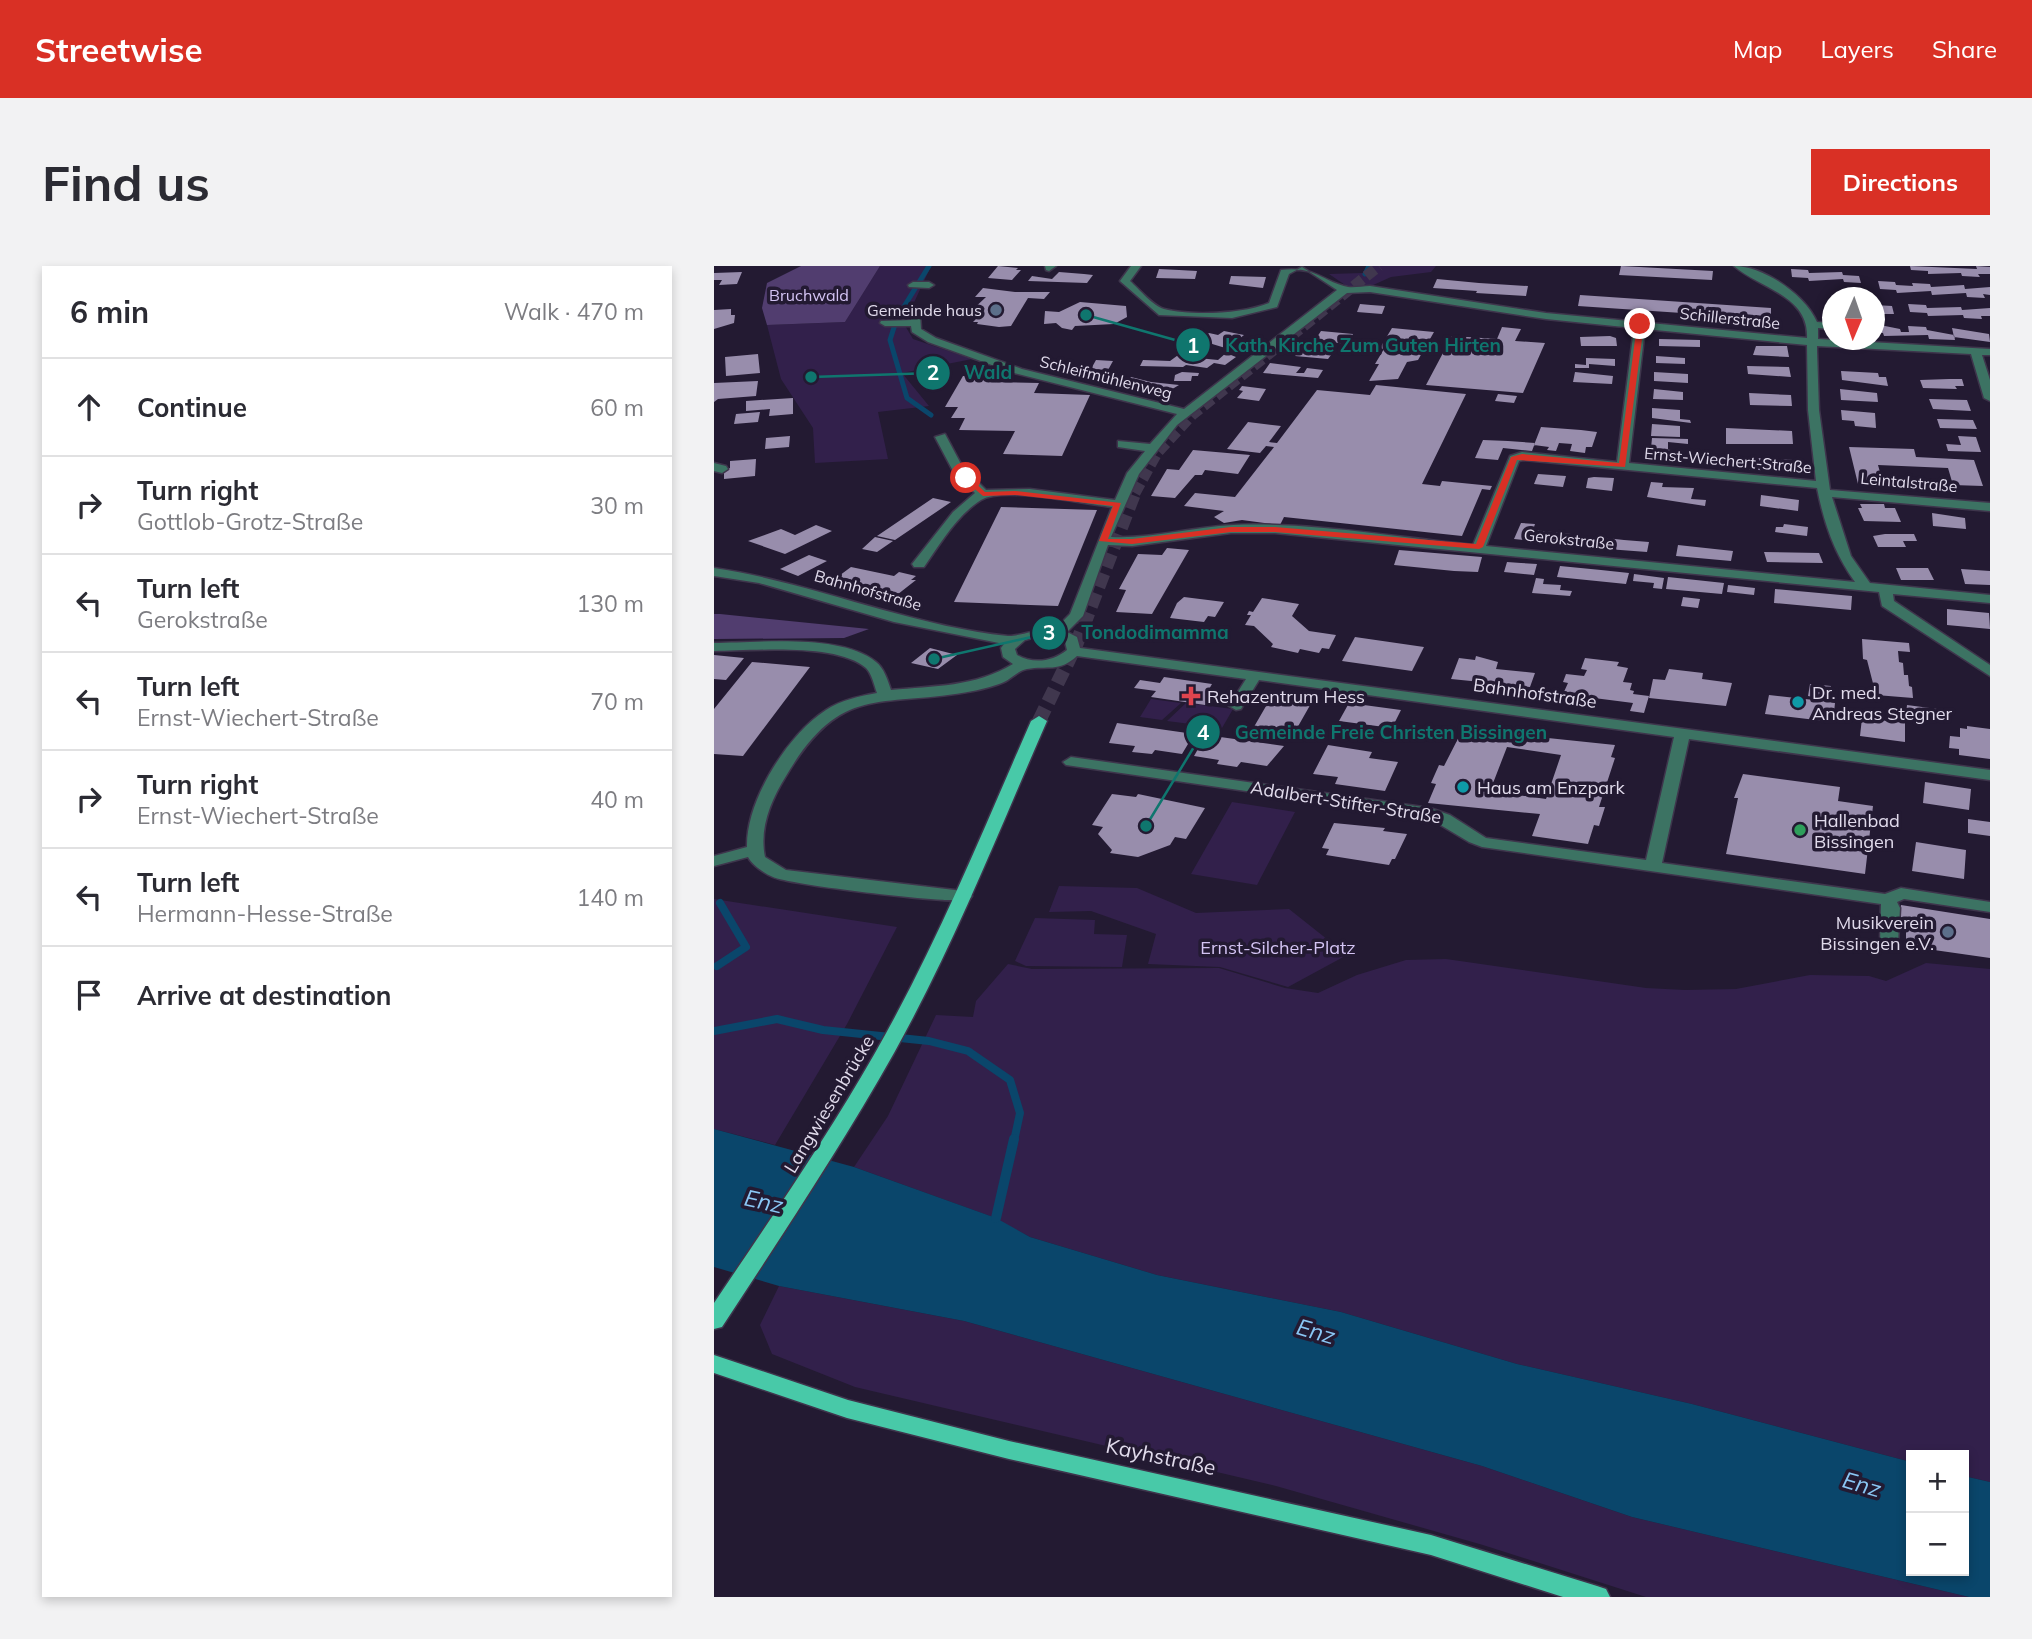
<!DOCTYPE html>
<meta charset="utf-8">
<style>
:root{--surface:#fff;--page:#f2f2f3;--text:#2b2b33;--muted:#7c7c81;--line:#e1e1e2;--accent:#d93025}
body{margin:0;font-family:Mulish,sans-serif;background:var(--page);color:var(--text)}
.controls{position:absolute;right:21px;bottom:21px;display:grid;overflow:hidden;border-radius:0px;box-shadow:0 4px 10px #0003}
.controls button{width:63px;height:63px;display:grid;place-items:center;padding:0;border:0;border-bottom:2px solid var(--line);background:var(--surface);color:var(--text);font:35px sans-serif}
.compass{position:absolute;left:1108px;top:21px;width:63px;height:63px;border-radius:50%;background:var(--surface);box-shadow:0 4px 10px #0003;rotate:182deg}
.stop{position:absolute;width:21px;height:21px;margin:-16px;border:5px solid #d93025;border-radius:50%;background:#fff}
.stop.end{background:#d93025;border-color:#fff;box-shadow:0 2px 7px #0008}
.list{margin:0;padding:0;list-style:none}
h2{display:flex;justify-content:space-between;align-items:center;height:91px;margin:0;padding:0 28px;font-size:30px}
h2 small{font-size:23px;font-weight:400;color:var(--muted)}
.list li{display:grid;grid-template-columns:46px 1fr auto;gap:21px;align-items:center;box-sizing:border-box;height:98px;padding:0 28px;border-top:2px solid var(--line)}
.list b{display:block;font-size:26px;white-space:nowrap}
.list p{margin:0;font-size:23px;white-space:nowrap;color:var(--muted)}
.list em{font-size:23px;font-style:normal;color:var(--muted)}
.icon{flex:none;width:38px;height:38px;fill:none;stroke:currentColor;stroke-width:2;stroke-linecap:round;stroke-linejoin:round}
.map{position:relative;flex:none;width:1276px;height:1331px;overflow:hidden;border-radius:0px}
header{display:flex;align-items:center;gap:42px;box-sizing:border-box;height:98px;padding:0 35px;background:var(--accent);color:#fff}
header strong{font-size:33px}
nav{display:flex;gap:38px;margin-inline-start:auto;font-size:24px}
.intro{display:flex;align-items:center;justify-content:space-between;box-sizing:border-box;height:168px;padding:0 42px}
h1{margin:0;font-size:49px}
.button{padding:18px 32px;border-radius:0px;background:var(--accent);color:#fff;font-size:24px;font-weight:700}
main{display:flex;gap:42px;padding:0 42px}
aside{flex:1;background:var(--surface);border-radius:0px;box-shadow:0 4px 10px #0003}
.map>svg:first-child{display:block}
</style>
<header>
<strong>Streetwise</strong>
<nav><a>Map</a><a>Layers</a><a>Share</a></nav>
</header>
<div class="intro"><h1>Find us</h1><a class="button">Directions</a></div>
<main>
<aside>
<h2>6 min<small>Walk · 470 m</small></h2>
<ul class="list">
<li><svg class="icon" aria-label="ahead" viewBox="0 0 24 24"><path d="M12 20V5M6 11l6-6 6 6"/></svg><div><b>Continue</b></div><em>60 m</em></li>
<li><svg class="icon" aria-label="right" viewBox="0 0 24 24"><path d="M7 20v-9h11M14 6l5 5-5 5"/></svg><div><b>Turn right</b><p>Gottlob-Grotz-Straße</p></div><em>30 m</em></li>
<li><svg class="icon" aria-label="left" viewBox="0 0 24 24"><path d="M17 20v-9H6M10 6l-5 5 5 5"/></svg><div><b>Turn left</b><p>Gerokstraße</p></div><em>130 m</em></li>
<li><svg class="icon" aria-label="left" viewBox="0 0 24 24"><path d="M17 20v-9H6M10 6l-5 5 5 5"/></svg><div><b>Turn left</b><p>Ernst-Wiechert-Straße</p></div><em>70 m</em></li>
<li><svg class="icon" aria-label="right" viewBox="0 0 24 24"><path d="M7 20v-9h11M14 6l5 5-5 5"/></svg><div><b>Turn right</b><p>Ernst-Wiechert-Straße</p></div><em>40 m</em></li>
<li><svg class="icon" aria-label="left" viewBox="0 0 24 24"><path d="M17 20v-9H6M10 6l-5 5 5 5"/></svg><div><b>Turn left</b><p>Hermann-Hesse-Straße</p></div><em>140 m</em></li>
<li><svg class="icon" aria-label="arrive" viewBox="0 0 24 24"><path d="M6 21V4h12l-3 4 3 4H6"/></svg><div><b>Arrive at destination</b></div></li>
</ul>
</aside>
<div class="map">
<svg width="1276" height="1331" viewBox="0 0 1276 1331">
<rect width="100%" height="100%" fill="#231a32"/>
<path fill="#32204b" d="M166,0H217L190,58L199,73L258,93L188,107L215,140L164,146L174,193L101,197L99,162L67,113L53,59L131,56Z
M656,0H722L717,6L677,11L657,20L634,21L615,8L649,7Z
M437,433L467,437L448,454L426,451Z
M472,437L519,443L508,462L453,455Z
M518,536L581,546L543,619L477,608Z
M345,620L423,622L482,647L575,643L633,689L574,721L506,701L434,698L442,668L377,645L335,646Z
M0,633L183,661L133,758L61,879L0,863Z
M321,652L381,654L380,668L413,669L408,701L312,700L301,695Z
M732,693L932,722L971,724L1022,723L1096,709L1155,710L1172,715L1212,697L1276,703V1216L1250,1210V1189H1197V1196L978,1138L803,1098L627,1046L443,1009L316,971L276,950L140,901L174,850L222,749L259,751L262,735L294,698L318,703L505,702L571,722L604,727L643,709L692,694Z
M65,1020L250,1055L768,1200L918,1251L1255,1331H932L769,1279L562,1220L141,1121L58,1088L46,1059Z"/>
<path fill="#513d6f" d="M87,0H166L131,56L53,59L48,42L53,17Z
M0,348H6L155,363L130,372L0,373Z"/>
<path fill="#0a466b" d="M0,863L140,901L282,952L316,971L443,1009L627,1046L803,1098L978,1138L1197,1196V1305H1250V1210L1276,1216V1331H1255L918,1251L768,1200L250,1055L65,1020L0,1001Z"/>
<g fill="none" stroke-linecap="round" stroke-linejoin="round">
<path stroke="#0a466b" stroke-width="5" d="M215,0L183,52L176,74L193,132L217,149
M651,8L655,0"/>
<path stroke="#0a466b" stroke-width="8" d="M3,700L32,681L6,637
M0,765L63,753L109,764L215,775L254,785L296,814L306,847L300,875"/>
<path stroke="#0a466b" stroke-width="10" d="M282,952L300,873"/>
</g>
<path fill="#988dac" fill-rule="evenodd" d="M284,0L304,2L302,4H307L298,14L274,12Z
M907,0L999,5L998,14L905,9Z
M1196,0L1263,3L1262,0L1276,1V8H1264L1266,11L1248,10L1247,7L1214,8V5L1197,4Z
M445,3L465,4L483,5L481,13L442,12Z
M1077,3L1094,4L1095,7L1128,6L1129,9L1145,10L1147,17L1130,16L1129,13L1095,15L1094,12L1078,11Z
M28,6L23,18L5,19L8,14H0V7Z
M345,6L370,8L379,9L373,17L314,15L318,10L338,13Z
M517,10L552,11L549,22L515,18Z
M723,13L765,17L814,20L812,30L762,27L763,25L719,22Z
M1164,15L1181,16L1182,19L1199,20L1198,17L1216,18L1217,21L1250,19L1251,23L1276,21V29L1269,28L1271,32L1253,31L1252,27L1218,29L1217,25L1183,27L1182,24L1166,23Z
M269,22L301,26H336L330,33L314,32L297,60L285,61L263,58L264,56H259L263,52H258L262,47H255L272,31H261Z
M866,29L1057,42V53L864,40Z
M366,36L412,40L413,51L400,58L361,60L358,64L348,62L342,57L330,58L331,45L345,46Z
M646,38L657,39L671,40L668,48L643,46Z
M1194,38L1212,39L1213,42L1247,41L1248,44L1276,42V50H1267L1268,53L1250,52L1249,49L1214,50L1213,47L1196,46Z
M1161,39L1178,40L1180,48H1162Z
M17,43V49H21L20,57L0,63V44Z
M1161,58L1186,63L1187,66H1195L1194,60L1212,61L1213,64L1240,69L1241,74L1215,73L1214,69L1170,70L1169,67L1161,66Z
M788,61L807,63L801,75L831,77L809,127L712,119L738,70L783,73Z
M678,62L720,66L704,94L693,96L684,113L655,115L665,98H661L670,83L666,82Z
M1238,62L1275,68L1276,76L1240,71Z
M510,65L530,69L516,80L522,81L518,84L485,74L495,67L504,69Z
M607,65L639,68L633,78L601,74Z
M896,70L902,72L903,80H867L866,71Z
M945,73L986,74V81L945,80Z
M1042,80H1073L1075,91L1039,89Z
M587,82L616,85L614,88L617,89L614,93L581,90Z
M471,84L489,87L481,91L494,93L504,94L512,87L522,91L511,99L500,97L493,102L472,99L469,101L426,100L429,94L456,95Z
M44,88L46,107L12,110L11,91Z
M942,90L971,92V98L942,97Z
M872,92L901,93V100L875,98V102H861V98L872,99Z
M382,94L399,95L394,104L377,103Z
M556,97L587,101L582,107H590L593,102L609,104L604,112L549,107Z
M1033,100L1075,101L1077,111L1034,108Z
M1127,105L1164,107L1165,111H1172L1174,120L1128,114Z
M468,106L485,107L484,110H478L477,115H460L461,109Z
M861,106L899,110L898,118L859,116Z
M940,106L974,108V117L940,115Z
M249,110H275L272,116L325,117L320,127L376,129L348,190L289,188L301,165L245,164L251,152H237L244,141H231Z
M417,111L437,116L465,119L450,128L407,118Z
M1235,113H1248L1250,120H1241L1243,123L1209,122L1206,114Z
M44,115L42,130L4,133L0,136V117Z
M662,119L752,128L708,218L726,220L728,215L778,220L776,224L768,223L748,270L570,251L566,259L528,254L510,257L500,251L510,245L470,240L481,227L521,231L560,181L552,180L546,187L513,183L534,156L567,160L555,176L563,177L603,124L656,129Z
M528,120L552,123L545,135L523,132L529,125L525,124Z
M940,123L969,126V134L939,133Z
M1126,123L1163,127L1164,136L1127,134Z
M1035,127L1077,129L1078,140L1036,139Z
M784,128L803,130L800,137L781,135Z
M79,132V148L55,150L56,143L32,145V135Z
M1215,133L1253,134L1257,145L1219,143Z
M938,142L966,144V153L976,154L977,157L938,152Z
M1127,144L1161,147L1162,162L1141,160L1140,155L1128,154Z
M46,146L44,156L20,158L22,148Z
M1223,153L1259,154L1263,163L1226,162Z
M938,158L966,160V171L937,170Z
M827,161L867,164L883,166L878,181H872L871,187L856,185L858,178L845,177L842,185L833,184L835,181L820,179Z
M1012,162L1078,165L1079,178H1012Z
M76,170L75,181L51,183L52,172Z
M1244,170L1262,171L1267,186L1234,185L1232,178L1247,179Z
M938,172L974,173V178L954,176V183L937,182Z
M769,174L794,175L821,177L818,185L789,182L784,194L761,192Z
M1135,181L1200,183L1202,191L1260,194L1269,220L1239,219L1234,202L1164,199L1167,210L1186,211L1188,216L1202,217L1204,223L1144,218Z
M938,182L966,185L967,195L936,191Z
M479,184L536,189L524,208L491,204L488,209H481L461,232L437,230L453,203L465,204Z
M1009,190L1079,194L1080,206L1009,202Z
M42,193L41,210L10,213V203L16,202V195Z
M824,208L852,210L849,221L820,218Z
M880,211L900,212L898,225L872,222L874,212Z
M937,216L949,217L948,221L980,222L977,233L992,234L991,240L933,231Z
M1047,229L1085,234L1084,245L1046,240Z
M219,232L237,236L181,274L163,270Z
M1146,238H1170L1171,242H1181L1187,256L1150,255L1144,242H1148Z
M287,241L383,244L344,340L240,336Z
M1218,247L1251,252L1252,263L1219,260Z
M807,257L821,258L819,264L857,268L853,279L800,273Z
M1070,258L1094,261L1093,270L1061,266L1062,261H1069Z
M102,259L118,265L71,288L34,275L67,263L81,269Z
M1171,268H1200L1203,275H1189L1192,281H1164L1159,270Z
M161,271L179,275L163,286L148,283Z
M883,271L910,274L935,276L933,286L880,282Z
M964,279L1019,285L1017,295L962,290Z
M453,282L475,284L438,348L402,346L412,324L405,323L424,288L448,289Z
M685,284L768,291L764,306L740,305L680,299Z
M1050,286L1105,287L1109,297L1053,296Z
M95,289L113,295L84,310L66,303Z
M793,296L807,297L823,298L820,309L790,306Z
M846,300L887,304L915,307L912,318L843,311Z
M137,301L180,310L185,306L202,310L197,314H202L179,332L114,318Z
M1182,302H1214L1220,314H1187Z
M1247,303L1276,305V319L1251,318Z
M920,308L950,312L948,323L939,322L940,317L919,315Z
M954,311L1010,317L1008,328L952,323Z
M822,312L830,313L829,318L847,319L846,324L858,325L856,330L818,327Z
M1014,319L1041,322L1040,329L1013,326Z
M1061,323L1138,330L1137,344L1060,337Z
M470,331L510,336L501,351L494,350L490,356L456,352L463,337Z
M969,331L986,333L984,342L967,340Z
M548,332L585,338L578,350L595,365L622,369L615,383L608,382L605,387L586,383L584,387L557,381L559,378L540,360L531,359L537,349H533L535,345L539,346Z
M1233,343L1275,347L1276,363L1233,359Z
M641,371L710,381L698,405L628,395Z
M1148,373L1195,377L1196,386L1184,385L1185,396L1189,397L1190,409H1194L1195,420L1198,421L1199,432L1162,429L1153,394L1149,393Z
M216,382L243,389L224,403L197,397Z
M0,389L30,392L12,414L0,413Z
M762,390L784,396L782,403L821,407L816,421L737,413L745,392L761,394Z
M871,392L905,396L903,400L914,402L909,416L918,417L916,424L920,425L919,428L935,430L930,447L916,445L919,437L849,428L854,417L849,416L852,408L870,410L873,404L867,403Z
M38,396L96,401L29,490L0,488V443Z
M955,403L989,407L988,413L1018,417L1012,440L935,432L939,413L951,414Z
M450,411L498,418L494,425H500L491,439L437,431L442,425L420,422L426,414L446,417Z
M1096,418L1117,420L1115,433L1108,432V435L1121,437L1119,456L1051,448L1055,429L1100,434V431L1094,430Z
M559,428L599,434L578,471L537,466Z
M635,437L687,444L678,462L625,455Z
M1193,439L1223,443V453L1192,449Z
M1148,452L1191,457V476L1146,470Z
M403,457L480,468L468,488L441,484L438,488L418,486L421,480L395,477Z
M751,459L806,466V469L901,479L897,491L901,492L885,541H891L885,560L880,559L874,578L818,570L826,548L714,537L722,518L717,517L725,499L730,500ZM793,481L847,489L832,533L776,525Z
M1253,460L1276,463V493L1245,489V483L1235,482L1236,470L1246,471V462L1253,463Z
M492,469L570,480L553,500L527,496L523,501L503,498L505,494L480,490Z
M614,479L658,486L655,492L684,496L671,525L621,518L624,511L599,508Z
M1029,508L1126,521L1124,535L1159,540L1151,608L1012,588L1024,532H1020Z
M1211,516L1257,523L1255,544L1209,537Z
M398,528L422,531L424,528L491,542L472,573L461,571L456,579L424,591L396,587L398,584L384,568L389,561L378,559Z
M1254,553L1276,556V570L1254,567Z
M620,557L671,562L669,565L693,568L681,593H678L675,599L612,589L615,583L608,582Z
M1202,576L1252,584L1250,613L1198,605Z
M1187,639L1276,653V692L1192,680V653L1187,652Z"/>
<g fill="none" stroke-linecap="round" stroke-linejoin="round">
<path stroke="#40374e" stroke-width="11" stroke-dasharray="11 5" stroke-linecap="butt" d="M421,227L443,187L478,149L665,0"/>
<path stroke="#40374e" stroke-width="14" stroke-dasharray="14 7" stroke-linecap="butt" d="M325,455L362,379L421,225"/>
<defs>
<path id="minor" d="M331,0H342L335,5L332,4Z
M417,0H427L416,15C425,23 439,40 450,43C477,50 529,48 555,37L567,4C603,0 608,16 634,21C640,22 649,20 656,20L832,47L1093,72C1095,29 1046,23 1020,0C1050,0 1091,29 1103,56L1118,57V63L1104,62V73L1276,83V89H1268L1276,114V135L1270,132L1257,88L1103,80V84L1105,144L1116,224L1276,237V245L1118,231L1137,290L1156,317L1276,329V337L1179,328L1180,335L1276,399V410L1168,340L1165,326L561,267H517L418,280L394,279L369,350L353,366L363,371L366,382L1276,504V514L975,473L948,597L1171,628L1187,622L1276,636V646L1190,633L1183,636L1186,642L1184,677L1175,682L1166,677L1167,638L768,581L755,576L713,551L352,499L349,496L357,491L716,542L736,549L772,572L932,594L960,471L545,414L527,443L522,444L515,440L532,413L363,390C344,407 334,399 313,403C305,404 297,413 290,416C281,420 269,423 259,425C167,443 128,415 72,510C57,534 45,562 51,591L72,604L249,625L258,630L255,634C238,638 76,619 59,611C50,607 38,599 34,591L0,600V590L33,581C32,535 73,469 112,444C127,434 146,430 163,427C160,419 158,408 152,402C122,376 38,385 0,385V377C43,377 127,367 162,396C170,402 174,415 177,424C220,420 261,421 299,398L289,391L287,382L290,378L180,356L45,317L0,310V302C100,317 193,359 294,370C303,371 324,362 341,363L356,348L398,241C369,238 290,220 267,234C243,249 226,278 210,301H200L198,298L239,246L261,227L239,205L221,171L231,168L248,200L272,224L316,223L401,234L413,207L431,185L404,181V175L436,178L463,148L300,107L214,76L198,66L197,60H171L166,57L167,55L197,54L198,47H206L207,63L222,72L308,103L470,143L623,24L588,1L575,8L563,41L518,52L445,49L406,15ZM656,26L832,53L920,62L903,196L808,186L796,190L759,279C680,271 599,256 519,259C478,261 438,273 397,271L425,208L463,159L633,27ZM931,63L1093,79L1094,144L1102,215L915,197ZM809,194L1103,222C1110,257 1120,287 1141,316L772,280L805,195ZM325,370L341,371L351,376L353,384C338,396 319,398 303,389L301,383L311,374Z
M199,16H215L220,19L215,22L195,21L194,19Z
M0,197L12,200L14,203L8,207L0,205Z"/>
<path id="major" d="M325,450L333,455C284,567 239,681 180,787C127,881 67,971 8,1061L0,1063V1037C55,955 112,873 161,787C222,680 268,567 317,455Z
M0,1089L134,1134L295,1175L717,1269L883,1320L892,1323L896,1331H849L717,1289L295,1193L133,1152L0,1107Z"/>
</defs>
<use href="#minor" stroke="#3e354c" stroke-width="3"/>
<use href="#major" stroke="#3e354c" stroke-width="3"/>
<use href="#minor" fill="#3c7363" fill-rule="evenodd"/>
<use href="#major" fill="#48c9a8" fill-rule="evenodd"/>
</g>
<path fill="#d93025" d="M926,56L930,58L911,201L803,194L769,281L765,283L561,266H517L418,278L385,275L399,240L301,229L269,230L248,212L255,211L271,226L301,225L407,237L394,273H418L517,261H561L762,278L797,191L808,188L905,197L923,58Z"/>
<g fill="#5c6f8a" stroke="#231a32" stroke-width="2.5">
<circle cx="282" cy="44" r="7"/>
<circle cx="1234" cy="666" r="7"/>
</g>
<path fill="#e0444e" stroke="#231a32" stroke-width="2.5" d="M473.5 419.5h7v7h7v7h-7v7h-7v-7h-7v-7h7z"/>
<g fill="#0f9aa8" stroke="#231a32" stroke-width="2.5">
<circle cx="1084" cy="436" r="7"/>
<circle cx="749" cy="521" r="7"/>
</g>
<circle fill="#2e9e5b" stroke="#231a32" stroke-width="2.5" cx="1086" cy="564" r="7"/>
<g text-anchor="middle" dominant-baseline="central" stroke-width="7" stroke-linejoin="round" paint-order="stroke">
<g font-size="16" fill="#d4c4f4" stroke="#231a32">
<text x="95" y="29">Bruchwald</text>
</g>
<g font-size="16" fill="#e1dbec" stroke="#231a32" text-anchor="end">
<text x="268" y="44">Gemeinde haus</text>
</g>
<g font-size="16" fill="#e1dbec" stroke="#231a32">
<text transform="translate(1016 52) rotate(6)">Schillerstraße</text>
<text transform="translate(392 111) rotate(14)">Schleifmühlenweg</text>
<text transform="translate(1014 194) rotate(5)">Ernst-Wiechert-Straße</text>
<text transform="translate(1195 216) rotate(5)">Leintalstraße</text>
<text transform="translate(855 273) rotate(6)">Gerokstraße</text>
<text transform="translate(154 324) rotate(16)">Bahnhofstraße</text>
</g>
<g font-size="18" fill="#e1dbec" stroke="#231a32" text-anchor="start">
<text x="1098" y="426">Dr. med.<tspan x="1098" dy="21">Andreas Stegner</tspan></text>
<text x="493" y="430">Rehazentrum Hess</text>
<text x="763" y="521">Haus am Enzpark</text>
<text x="1100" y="554">Hallenbad<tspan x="1100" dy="21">Bissingen</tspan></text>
<text x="1220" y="656" text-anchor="end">Musikverein<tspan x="1220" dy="21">Bissingen e.V.</tspan></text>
</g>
<g font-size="18" fill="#e1dbec" stroke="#231a32">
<text transform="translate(821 427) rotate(8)">Bahnhofstraße</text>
<text transform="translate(632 536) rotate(9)">Adalbert-Stifter-Straße</text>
<text transform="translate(115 838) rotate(-59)">Langwiesenbrücke</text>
</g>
<g font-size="18" fill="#d4c4f4" stroke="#231a32">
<text x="564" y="681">Ernst-Silcher-Platz</text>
</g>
<g font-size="21" fill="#e1dbec" stroke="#231a32">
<text transform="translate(447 1190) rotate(12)">Kayhstraße</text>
</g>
<g font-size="23" font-style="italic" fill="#8ac7f5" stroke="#231a32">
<text transform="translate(50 935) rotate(13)">Enz</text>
<text transform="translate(602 1065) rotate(16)">Enz</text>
<text transform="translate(1148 1218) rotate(16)">Enz</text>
</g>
</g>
<path fill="none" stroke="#0f766e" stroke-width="2.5" d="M372 49L479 79M97 111L219 107M220 393L335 367M432 560L489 466"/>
<g fill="#0f766e" stroke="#231a32" stroke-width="2.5">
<circle cx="372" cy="49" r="7"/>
<circle cx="97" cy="111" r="7"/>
<circle cx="220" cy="393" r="7"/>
<circle cx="432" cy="560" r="7"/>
<circle cx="479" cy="79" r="18"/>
<circle cx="219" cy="107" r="18"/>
<circle cx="335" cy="367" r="18"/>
<circle cx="489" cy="466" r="18"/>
</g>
<g font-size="21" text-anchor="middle" font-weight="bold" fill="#fff">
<text x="479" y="87">1</text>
<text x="219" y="114">2</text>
<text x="335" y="374">3</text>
<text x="489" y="474">4</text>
</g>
<g font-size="19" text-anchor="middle" font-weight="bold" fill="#0f766e" stroke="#231a32" stroke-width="7" stroke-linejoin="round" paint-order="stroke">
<text x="649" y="86">Kath. Kirche Zum Guten Hirten</text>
<text x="274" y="113">Wald</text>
<text x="441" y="373">Tondodimamma</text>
<text x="677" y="473">Gemeinde Freie Christen Bissingen</text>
</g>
</svg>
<div class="controls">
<button>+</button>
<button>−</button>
</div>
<svg class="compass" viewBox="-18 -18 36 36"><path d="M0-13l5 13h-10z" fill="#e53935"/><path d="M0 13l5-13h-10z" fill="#7c7c81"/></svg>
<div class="stop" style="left:252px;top:212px"></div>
<div class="stop end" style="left:926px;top:58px"></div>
</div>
</main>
